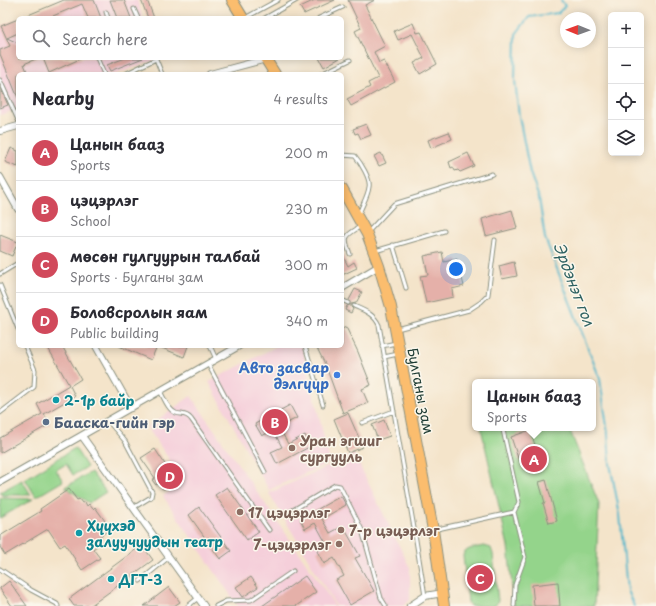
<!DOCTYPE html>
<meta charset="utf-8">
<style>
:root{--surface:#fff;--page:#f2f2f3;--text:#2b2b33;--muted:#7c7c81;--line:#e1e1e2;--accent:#d1495b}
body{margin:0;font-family:"Playpen Sans",sans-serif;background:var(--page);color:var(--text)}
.controls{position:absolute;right:12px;top:12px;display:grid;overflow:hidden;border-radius:6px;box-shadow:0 2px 10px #0003}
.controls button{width:36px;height:36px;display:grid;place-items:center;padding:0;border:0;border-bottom:1px solid var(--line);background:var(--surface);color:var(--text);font:20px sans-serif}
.compass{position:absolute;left:560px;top:12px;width:36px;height:36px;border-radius:50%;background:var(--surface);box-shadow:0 2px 10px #0003;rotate:271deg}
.you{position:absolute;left:456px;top:269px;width:14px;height:14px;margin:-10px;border:3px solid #fff;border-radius:50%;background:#1a73e8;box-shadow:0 0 0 6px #1a73e833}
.badge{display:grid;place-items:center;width:26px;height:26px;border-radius:50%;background:var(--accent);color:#fff;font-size:13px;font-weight:700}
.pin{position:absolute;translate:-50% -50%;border:2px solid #fff;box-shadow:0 1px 4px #0006}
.popup{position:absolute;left:472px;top:379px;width:124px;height:52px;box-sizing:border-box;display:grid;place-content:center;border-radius:6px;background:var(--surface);filter:drop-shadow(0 1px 3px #0005);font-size:13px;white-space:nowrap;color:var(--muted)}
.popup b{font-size:15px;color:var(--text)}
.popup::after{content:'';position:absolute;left:50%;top:100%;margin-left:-8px;border:8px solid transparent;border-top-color:var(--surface)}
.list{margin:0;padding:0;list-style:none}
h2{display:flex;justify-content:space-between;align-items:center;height:52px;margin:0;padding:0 16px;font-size:17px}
h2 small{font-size:13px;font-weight:400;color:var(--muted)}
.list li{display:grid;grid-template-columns:26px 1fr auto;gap:12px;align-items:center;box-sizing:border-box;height:56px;padding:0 16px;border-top:1px solid var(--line)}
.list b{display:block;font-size:15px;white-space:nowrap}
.list p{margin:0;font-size:13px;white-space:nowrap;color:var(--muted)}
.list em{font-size:13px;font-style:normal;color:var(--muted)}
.icon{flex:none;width:22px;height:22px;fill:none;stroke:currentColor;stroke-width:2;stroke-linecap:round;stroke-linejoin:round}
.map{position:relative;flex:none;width:656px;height:606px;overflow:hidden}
.search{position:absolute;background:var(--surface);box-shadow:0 2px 10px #0003;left:16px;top:16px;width:328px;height:44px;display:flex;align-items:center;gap:10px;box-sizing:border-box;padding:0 14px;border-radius:6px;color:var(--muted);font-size:15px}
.panel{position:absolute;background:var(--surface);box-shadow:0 2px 10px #0003;left:16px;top:72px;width:328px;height:276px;border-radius:6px}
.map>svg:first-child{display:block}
</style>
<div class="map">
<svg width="656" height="606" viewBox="0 0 656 606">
<rect width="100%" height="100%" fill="#fbf7ec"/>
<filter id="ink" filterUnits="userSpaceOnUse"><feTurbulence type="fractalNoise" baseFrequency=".025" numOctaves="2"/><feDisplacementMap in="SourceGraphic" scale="8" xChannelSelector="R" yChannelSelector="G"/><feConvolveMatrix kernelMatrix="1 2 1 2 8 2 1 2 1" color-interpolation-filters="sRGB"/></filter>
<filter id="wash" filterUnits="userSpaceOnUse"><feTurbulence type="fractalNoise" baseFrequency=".012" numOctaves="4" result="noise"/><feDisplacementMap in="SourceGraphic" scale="16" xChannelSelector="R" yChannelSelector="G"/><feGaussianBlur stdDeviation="0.9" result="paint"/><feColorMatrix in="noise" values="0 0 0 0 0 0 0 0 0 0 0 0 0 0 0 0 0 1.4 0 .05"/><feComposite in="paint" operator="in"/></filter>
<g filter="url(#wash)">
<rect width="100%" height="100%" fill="#f4e4ca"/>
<path fill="#f5cfda" d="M73,0H137L143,18H22Z
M18,20V58H157L158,59L116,74H18V109L0,115V26Z
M277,346H302L330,462L269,490L209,382Z
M191,396L326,592L335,606H238L163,496L184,481L147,427Z
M354,454L410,568V600L403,606H336L269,493Z"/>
<path fill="#94d48b" stroke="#5a8860" d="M481,428H569L599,504L594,606H514L508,546Z
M75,448L87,467L73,475L66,464L56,470L63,481L36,497L25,479Z
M91,472L106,492L89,503L65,487Z
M22,480L31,495H2L0,492Z
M0,498L33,499L0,518Z
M484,546L491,548L493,554L498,601L495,606H470L468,602L463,555C467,547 476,548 484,546Z"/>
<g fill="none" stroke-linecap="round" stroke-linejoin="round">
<path stroke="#4db6cb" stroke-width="2" d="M561,0L565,6L558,13L529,17L516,34L515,80L519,116L530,173L539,198L545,238L600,379L608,434L610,464L620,515L627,591L634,606"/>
</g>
<g id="blocks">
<path fill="#e5b0a9" d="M64,0H94L101,18H88L82,4L48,18H21Z
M110,0H124L131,18H117Z
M141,0H147L154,18H148Z
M315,0H335L304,14L300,7Z
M348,0H375L365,5L385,46L374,52L379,63L384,61L395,82L351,106L347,99L370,87L368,83L378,78L355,31L361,28Z
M18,19V33L7,38L18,43V58H38L24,64L28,74H18V98L0,54V50L10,46L1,26Z
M413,23L417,33L421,32L437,64L420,74L414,63L424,58L412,34L398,40L394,31Z
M43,58H82L49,73Z
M125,58H143L110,71L107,65Z
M319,58H340L324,67Z
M0,87L8,105L0,108Z
M366,124L371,135L361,139L358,133L355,134L353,129Z
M449,132L452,139L431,148L428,140Z
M11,148L18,151V167L5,162Z
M381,153L386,163L379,166L374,156Z
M468,153L474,166L460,172L458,170L455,171L453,167L451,168L449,162Z
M512,210L517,228L486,236L482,219Z
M0,235L18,242L12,256L0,251Z
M442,252L444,262L457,259L464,286L452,289L453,297L426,303L420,276L428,275L424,256Z
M342,254L348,266L354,262L357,268L342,275Z
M514,262L517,276L502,279L499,266Z
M355,289L362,292L356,303L351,304V307L353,309L351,313L345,310L347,306L350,305L349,300Z
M346,327L358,352L371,385L362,389L368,403L343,413L325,364L316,346H342V329Z
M47,346H62L81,379L70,386L75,396L44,414L50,424L0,453V438L42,414L37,404L69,385Z
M119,346H157L151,360Z
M157,346H188L184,357Z
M290,405L297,418L279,427L288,444L305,435L311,446L277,464L271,452L282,447L273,430L262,436L255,424Z
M348,413L363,447L348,453L334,419Z
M384,420L390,436L378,440L372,425Z
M530,430L538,454L519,461L511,437Z
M155,449L176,481L163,489L159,483L156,485L152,480L155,478L141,458Z
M546,480L557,521L549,523L543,503H545L539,482Z
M227,487L259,532L247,540L215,495Z
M69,489L77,500L79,499L82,503L85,502L87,506L89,504L93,509L95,507L105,521L101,524L106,532L100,536L102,538L96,542L98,545L93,549L100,558L82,570L65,544L60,547L48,529L5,555L0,547V536L41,511L40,509Z
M341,496L346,505L322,519L330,533L343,526L360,556L355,558L374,591L350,605L336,580L344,576L334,558L324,564L317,551L327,545L315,523L305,529L300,519Z
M199,507L231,551L220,559L189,515Z
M142,545L153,560L90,606H74L69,599Z
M305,576L316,592L296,606H262Z
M251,577L258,587L243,597L236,587Z
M9,581L27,606H12L0,589V588Z
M558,582L560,606H534L532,585Z
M169,587L180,602L174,606H144Z"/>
</g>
</g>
<g filter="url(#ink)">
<use href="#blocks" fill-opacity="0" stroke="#8a907f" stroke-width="1"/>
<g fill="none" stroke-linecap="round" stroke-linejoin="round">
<defs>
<path id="service" d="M134,9L138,18
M106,12L108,18
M245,18L278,0
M265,18L297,0
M319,18L343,7
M97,58L104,74
M156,59L162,74
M125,74L156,59
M321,74L350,60
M0,80L18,120
M342,155L355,156C360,162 371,179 369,187C368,196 362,205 359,214
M368,232L394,204L492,174
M393,245L406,288
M375,251L444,231
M350,254C343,235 345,237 361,226
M0,274L18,263
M0,285L18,329
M342,300L348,303
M354,306C365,311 374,314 379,325L415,534L425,596
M397,329L469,310L481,302L488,295L495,240
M210,346L216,359
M305,346L323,405
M382,346L396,343
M384,357L398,354
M208,364L265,472
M160,391C164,398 168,410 176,413C182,415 186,413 191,419L269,530
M0,413L34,387L35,370L25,346
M108,421L125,441L152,492L151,497L133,508
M362,423L394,411
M503,430L519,502L514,512
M288,513L335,485L340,486L362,530L381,598L386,606
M415,534L514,512L525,557L515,585L514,606
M0,569L31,590L57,604L58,606
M140,581L169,557
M188,606L198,598
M216,606L226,601L251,600L293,571"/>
<path id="minor" d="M210,74L266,59
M0,131L18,126
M0,177L18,209
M342,288L379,266
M96,346L131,408
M82,436L204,606
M0,482L239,346
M410,606L425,596L443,593"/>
<path id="trunk" d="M232,0L243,18
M265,58L275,74
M342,189L367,234L379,266L391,307L433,530L444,606"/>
</defs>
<use href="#service" stroke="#8a907f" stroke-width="5"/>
<use href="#minor" stroke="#8a907f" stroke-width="8"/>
<use href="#trunk" stroke="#8a907f" stroke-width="12"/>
<use href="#service" stroke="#fff" stroke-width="3"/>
<use href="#minor" stroke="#fff" stroke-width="6"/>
<use href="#trunk" stroke="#fbbd6e" stroke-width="10"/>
</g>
</g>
<circle fill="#3f7fe0" stroke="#fbf7ec" stroke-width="1.5" cx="337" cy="375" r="4"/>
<g fill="#0f9aa8" stroke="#fbf7ec" stroke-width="1.5">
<circle cx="56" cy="400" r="4"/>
<circle cx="79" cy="533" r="4"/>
<circle cx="111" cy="579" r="4"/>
</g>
<circle fill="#5c6f8a" stroke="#fbf7ec" stroke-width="1.5" cx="46" cy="422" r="4"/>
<g fill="#8d6e63" stroke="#fbf7ec" stroke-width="1.5">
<circle cx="292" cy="448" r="4"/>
<circle cx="240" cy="512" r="4"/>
<circle cx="341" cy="530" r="4"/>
<circle cx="339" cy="544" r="4"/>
</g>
<g text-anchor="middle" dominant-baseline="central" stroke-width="3" stroke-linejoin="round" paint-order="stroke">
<g font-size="14" font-weight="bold" fill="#366cbe" stroke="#fbf7ec" text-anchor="end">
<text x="329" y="367">Авто засвар<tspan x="329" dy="16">дэлгүүр</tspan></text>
</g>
<g font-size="14" fill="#1f3d34" stroke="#fbf7ec">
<text transform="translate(421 391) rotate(79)">Булганы зам</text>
</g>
<g font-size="14" font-weight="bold" fill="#0d838f" stroke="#fbf7ec" text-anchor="start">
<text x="64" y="400">2-1р байр</text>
<text x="87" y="525">Хүүхэд<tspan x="87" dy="16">залуучуудын театр</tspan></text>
<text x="119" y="579">ДГТ-3</text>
</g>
<g font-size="14" font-weight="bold" fill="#4e5e75" stroke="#fbf7ec" text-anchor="start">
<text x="54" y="422">Бааска-гийн гэр</text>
</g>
<g font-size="14" font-weight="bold" fill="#785e54" stroke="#fbf7ec" text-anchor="start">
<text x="300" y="440">Уран эгшиг<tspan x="300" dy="16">сургууль</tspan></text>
<text x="248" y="512">17 цэцэрлэг</text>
<text x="349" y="530">7-р цэцэрлэг</text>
<text x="331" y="544" text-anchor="end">7-цэцэрлэг</text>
</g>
<g font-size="15" font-style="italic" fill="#2d6161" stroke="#fbf7ec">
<text transform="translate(575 284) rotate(69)">Эрдэнэт гол</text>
</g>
</g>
</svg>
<div class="controls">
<button>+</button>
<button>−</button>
<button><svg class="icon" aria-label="locate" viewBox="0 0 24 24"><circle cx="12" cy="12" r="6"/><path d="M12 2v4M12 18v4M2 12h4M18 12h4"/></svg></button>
<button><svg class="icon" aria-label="layers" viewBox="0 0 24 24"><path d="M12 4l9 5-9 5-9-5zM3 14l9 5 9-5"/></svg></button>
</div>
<svg class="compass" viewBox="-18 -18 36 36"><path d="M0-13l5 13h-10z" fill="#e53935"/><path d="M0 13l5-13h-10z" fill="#7c7c81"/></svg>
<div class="you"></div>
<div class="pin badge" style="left:534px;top:459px">A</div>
<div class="popup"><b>Цанын бааз</b>Sports</div>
<div class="pin badge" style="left:275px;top:422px">B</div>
<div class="pin badge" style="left:480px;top:578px">C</div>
<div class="pin badge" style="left:170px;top:476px">D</div>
<div class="search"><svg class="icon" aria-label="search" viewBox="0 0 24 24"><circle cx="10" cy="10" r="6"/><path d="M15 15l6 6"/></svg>Search here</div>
<section class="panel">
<h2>Nearby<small>4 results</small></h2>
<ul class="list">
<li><span class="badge">A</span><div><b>Цанын бааз</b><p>Sports</p></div><em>200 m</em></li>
<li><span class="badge">B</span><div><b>цэцэрлэг</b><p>School</p></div><em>230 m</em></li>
<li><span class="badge">C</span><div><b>мөсөн гулгуурын талбай</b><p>Sports · Булганы зам</p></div><em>300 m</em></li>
<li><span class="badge">D</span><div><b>Боловсролын яам</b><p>Public building</p></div><em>340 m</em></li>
</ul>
</section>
</div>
